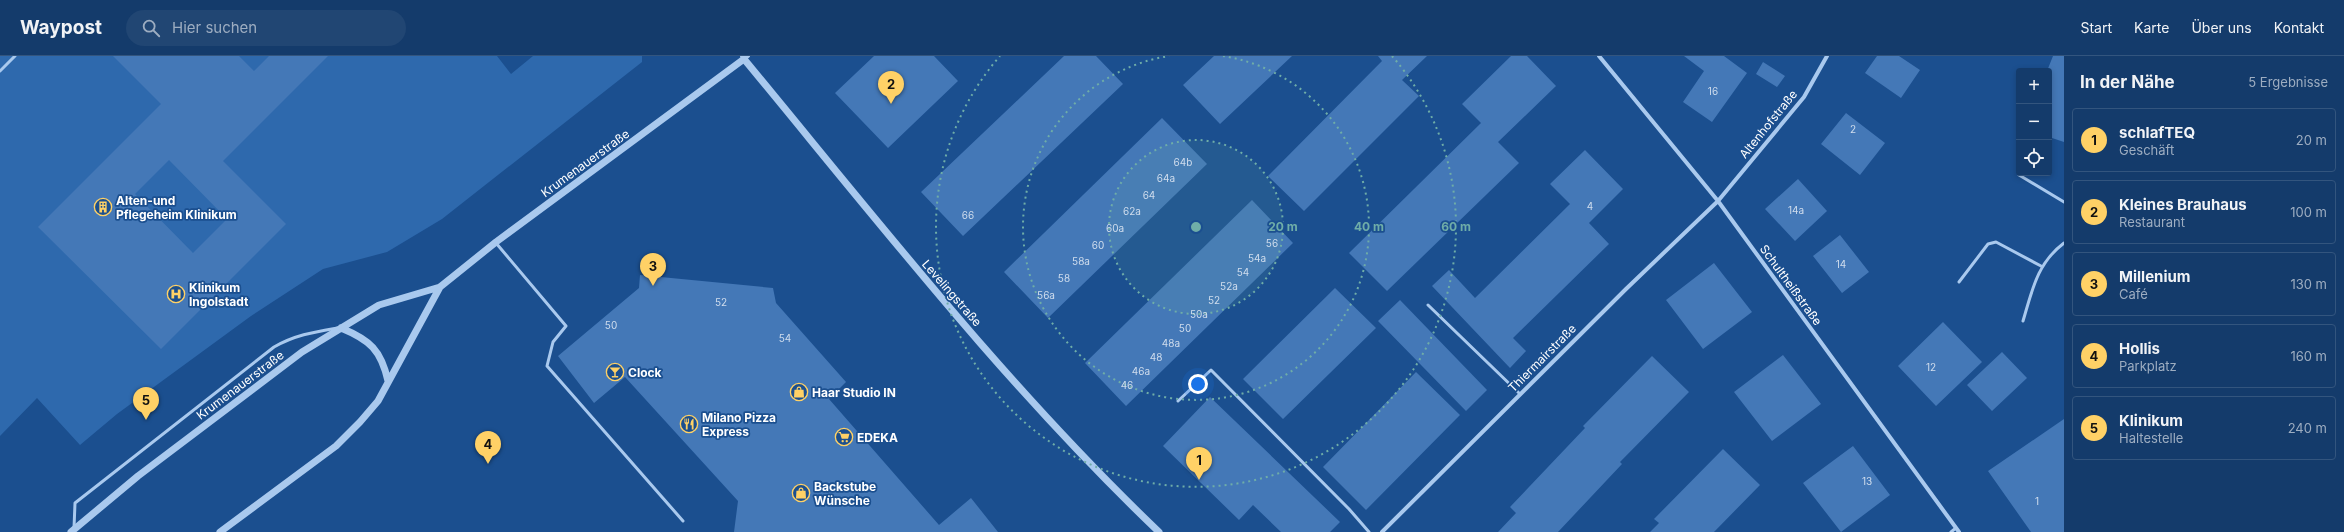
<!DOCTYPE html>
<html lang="de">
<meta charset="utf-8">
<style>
:root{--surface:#143b6b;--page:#214673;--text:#f1f3f6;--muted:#9dadc1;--line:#33557e;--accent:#ffd166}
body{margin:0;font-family:Inter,sans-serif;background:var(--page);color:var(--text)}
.controls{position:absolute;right:12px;top:12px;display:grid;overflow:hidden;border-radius:4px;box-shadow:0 2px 6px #0003}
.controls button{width:36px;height:36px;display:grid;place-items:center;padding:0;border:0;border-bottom:1px solid var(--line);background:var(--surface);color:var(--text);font:20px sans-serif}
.you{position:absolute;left:1198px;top:328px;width:14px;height:14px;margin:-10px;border:3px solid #fff;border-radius:50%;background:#1a73e8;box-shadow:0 0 0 6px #1a73e833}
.badge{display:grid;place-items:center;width:26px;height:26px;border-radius:50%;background:var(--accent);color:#111;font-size:13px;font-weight:700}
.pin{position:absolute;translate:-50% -33px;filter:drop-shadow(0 1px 2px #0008)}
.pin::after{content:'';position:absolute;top:21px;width:14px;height:12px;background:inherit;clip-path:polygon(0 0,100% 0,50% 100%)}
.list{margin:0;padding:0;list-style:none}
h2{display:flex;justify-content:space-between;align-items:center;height:52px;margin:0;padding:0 16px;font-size:17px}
h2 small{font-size:13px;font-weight:400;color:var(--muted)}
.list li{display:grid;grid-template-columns:26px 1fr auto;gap:12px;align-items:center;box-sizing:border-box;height:64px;margin:0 8px 8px;padding:0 8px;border:1px solid var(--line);border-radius:4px}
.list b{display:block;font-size:15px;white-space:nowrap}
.list p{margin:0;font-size:13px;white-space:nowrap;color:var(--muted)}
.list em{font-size:13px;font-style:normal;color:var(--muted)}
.icon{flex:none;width:22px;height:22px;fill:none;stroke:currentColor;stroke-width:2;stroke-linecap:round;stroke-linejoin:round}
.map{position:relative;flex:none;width:2064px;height:476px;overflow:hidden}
header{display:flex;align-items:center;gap:24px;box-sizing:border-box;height:56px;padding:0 20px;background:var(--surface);border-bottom:1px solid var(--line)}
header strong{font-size:19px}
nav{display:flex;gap:22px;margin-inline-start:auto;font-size:14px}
.search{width:280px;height:36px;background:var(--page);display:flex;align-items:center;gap:10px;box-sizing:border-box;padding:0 14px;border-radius:22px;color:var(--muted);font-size:15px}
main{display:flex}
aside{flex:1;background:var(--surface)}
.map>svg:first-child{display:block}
</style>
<header>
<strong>Waypost</strong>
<div class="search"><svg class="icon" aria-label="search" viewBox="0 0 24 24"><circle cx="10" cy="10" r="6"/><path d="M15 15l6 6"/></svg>Hier suchen</div>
<nav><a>Start</a><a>Karte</a><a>Über uns</a><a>Kontakt</a></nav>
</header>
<main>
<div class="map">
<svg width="2064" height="476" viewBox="0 0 2064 476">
<rect width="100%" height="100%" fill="#1b4f8f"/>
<path fill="#2e69ad" d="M0,0H497L511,18L533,0H642V6L442,163L387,196L323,213L251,260L117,358L80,389L37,342L0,380Z"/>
<path fill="#4478b7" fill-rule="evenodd" d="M113,0H239L254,15L269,0H328L223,105L286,168L161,293L38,171L161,48ZM169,104L227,163L193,197L135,138Z
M874,0H934L958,25L888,92L835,37Z
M1064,0H1096L1123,28L963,180L921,136Z
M1214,0H1292L1220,68L1183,29Z
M1378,0H1427L1402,24L1419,40L1304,155L1268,120L1382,5Z
M1511,0H1527L1556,30L1498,86L1519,107L1387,235L1349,197L1481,67L1462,48Z
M1684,0H1724L1747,17L1712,66L1683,46L1704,15Z
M1877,0H1899L1920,14L1901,42L1865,17Z
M2053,0H2064V86L2049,81L2047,15Z
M1763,6L1785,20L1777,31L1756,18Z
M1846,57L1885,87L1860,119L1821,88Z
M1162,62L1207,108L1048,262L1004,216Z
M1585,94L1623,133L1589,167L1609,188L1513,282L1526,295L1510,312L1432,230L1449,214L1475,242L1570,148L1550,128Z
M1798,123L1827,155L1795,185L1765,153Z
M1252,144L1293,187L1126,350L1085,307Z
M1840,179L1869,216L1842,237L1813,200Z
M1714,207L1752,256L1703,293L1666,244Z
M640,219L773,232L776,247L846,326L829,343L939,469L971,442L998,476H734L738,445L625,321L594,347L558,300L639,232Z
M1335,232L1376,272L1283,363L1243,323Z
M1400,244L1487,334L1466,355L1378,265Z
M1943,266L1982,306L1936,350L1898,310Z
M2002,296L2027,322L1992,355L1967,329Z
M1783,299L1821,348L1772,385L1734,336Z
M1652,300L1689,336L1620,406L1622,408L1558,476H1498L1516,457L1510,451L1585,372L1583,370Z
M1416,316L1460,359L1366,454L1323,411Z
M1210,341L1340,466L1330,476H1281L1253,449L1239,464L1163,390Z
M2064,363V476H2031L1988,415Z
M1853,390L1890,439L1841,476L1803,427Z
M1723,393L1760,429L1714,476H1650L1659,467L1654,463Z"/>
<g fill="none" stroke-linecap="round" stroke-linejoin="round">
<path stroke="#a9c9ee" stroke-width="3" d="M0,15L15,0
M2019,119L2064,146
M496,187L566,270L553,286L547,310L683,465
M1959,226L1988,188L1996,186L2041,210
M1428,249L1520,338
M2023,265C2032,235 2037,207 2064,187
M1178,345L1211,314L1349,453L1369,476
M74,472L75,447L274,291C295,279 314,276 337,272
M1951,476L1956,472"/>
<path stroke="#a9c9ee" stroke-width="4" d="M742,0L744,3L748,0
M1599,0L1718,145L1959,476
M1382,476L1626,233L1718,145L1804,41L1827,0"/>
<path stroke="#a9c9ee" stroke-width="7" d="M341,272C370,284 381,294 388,325
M71,476L138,420L302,296L379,249L440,231L496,186L744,3C878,165 1007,331 1159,476
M220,476L336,390L360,366L378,345L440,231"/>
</g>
<circle cx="1196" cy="171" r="87" fill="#6fada8" fill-opacity=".12"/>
<g fill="none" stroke="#6fada8" stroke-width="2" stroke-dasharray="2 4">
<circle cx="1196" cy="171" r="87"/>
<path d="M1223 0A173 173 0 1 1 1169 0"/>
<path d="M1392 0A260 260 0 1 1 1000 0"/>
</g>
<defs>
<symbol id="building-ring" viewBox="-11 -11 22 22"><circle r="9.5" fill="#1b4f8f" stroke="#ffd166" stroke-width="1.5"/><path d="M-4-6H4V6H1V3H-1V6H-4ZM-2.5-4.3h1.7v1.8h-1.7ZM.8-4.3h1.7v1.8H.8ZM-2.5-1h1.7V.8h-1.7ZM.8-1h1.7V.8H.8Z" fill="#ffd166"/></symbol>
<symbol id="hospital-ring" viewBox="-11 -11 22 22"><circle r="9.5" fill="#1b4f8f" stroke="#ffd166" stroke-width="1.5"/><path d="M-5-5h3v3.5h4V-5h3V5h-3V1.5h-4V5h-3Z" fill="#ffd166"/></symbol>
<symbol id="bar-ring" viewBox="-11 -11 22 22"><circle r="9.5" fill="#1b4f8f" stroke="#ffd166" stroke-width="1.5"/><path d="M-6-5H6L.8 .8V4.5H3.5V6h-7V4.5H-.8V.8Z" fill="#ffd166"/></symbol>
<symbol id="shop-ring" viewBox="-11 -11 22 22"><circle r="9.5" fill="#1b4f8f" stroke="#ffd166" stroke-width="1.5"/><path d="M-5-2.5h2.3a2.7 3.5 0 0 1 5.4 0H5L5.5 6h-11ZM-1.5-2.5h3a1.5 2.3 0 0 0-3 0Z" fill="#ffd166"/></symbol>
<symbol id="restaurant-ring" viewBox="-11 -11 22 22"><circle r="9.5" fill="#1b4f8f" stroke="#ffd166" stroke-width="1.5"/><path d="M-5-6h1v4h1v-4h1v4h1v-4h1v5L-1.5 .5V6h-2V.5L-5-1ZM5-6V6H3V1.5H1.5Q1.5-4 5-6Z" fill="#ffd166"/></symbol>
<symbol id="supermarket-ring" viewBox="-11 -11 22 22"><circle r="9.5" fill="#1b4f8f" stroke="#ffd166" stroke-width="1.5"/><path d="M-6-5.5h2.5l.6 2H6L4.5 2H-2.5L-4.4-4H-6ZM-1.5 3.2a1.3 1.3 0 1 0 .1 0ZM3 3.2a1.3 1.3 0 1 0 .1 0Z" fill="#ffd166"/></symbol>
</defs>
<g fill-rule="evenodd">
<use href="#building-ring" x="93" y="141" width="20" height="20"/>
<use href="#hospital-ring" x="166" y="228" width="20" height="20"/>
<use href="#bar-ring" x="605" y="306" width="20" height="20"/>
<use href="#shop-ring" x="789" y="326" width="20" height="20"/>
<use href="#restaurant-ring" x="679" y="358" width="20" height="20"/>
<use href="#supermarket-ring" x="834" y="371" width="20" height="20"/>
<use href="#shop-ring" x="791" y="427" width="20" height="20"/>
</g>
<g text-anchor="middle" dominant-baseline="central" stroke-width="3.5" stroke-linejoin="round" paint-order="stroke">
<g font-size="10" fill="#d0dded">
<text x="1713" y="35">16</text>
<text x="1853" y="73">2</text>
<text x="1183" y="106">64b</text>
<text x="1166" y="122">64a</text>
<text x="1149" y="139">64</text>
<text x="1590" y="150">4</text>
<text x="1796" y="154">14a</text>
<text x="1132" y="155">62a</text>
<text x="968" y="159">66</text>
<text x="1115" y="172">60a</text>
<text x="1272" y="187">56</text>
<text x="1098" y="189">60</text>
<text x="1257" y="202">54a</text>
<text x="1081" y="205">58a</text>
<text x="1841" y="208">14</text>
<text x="1243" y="216">54</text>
<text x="1064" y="222">58</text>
<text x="1229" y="230">52a</text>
<text x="1046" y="239">56a</text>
<text x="1214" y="244">52</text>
<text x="721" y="246">52</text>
<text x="1199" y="258">50a</text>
<text x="611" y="269">50</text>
<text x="1185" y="272">50</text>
<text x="785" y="282">54</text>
<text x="1171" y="287">48a</text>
<text x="1156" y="301">48</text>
<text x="1931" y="311">12</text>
<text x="1141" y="315">46a</text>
<text x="1127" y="329">46</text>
<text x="1867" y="425">13</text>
<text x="2037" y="445">1</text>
</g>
<g font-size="12" fill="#fff" stroke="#1b4f8f">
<text transform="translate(1768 68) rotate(-51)">Altenhofstraße</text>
<text transform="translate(585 107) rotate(-36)">Krumenauerstraße</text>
<text transform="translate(1791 229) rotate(54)">Schultheißstraße</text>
<text transform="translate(952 237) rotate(49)">Levelingstraße</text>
<text transform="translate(1542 302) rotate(-45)">Thiermairstraße</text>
<text transform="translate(240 329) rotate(-37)">Krumenauerstraße</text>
</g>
<g font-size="12" font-weight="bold" fill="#fff" stroke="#1b4f8f" text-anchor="start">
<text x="116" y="144">Alten-und<tspan x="116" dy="14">Pflegeheim Klinikum</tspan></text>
<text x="189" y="231">Klinikum<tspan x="189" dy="14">Ingolstadt</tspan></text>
<text x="628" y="316">Clock</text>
<text x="812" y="336">Haar Studio IN</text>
<text x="702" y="361">Milano Pizza<tspan x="702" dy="14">Express</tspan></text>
<text x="857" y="381">EDEKA</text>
<text x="814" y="430">Backstube<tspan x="814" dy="14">Wünsche</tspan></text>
</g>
</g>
<circle cx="1196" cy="171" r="6" fill="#6fada8" stroke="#1b4f8f" stroke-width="2"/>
<g font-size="12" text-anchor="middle" font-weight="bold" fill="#6fada8" stroke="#1b4f8f" stroke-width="3.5" stroke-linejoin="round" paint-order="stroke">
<text x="1283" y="175">20 m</text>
<text x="1369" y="175">40 m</text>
<text x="1456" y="175">60 m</text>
</g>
</svg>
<div class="controls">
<button>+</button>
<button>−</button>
<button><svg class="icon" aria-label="locate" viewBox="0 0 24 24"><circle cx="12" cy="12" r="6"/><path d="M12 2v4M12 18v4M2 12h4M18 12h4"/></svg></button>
</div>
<div class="you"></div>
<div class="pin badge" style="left:1199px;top:424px">1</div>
<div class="pin badge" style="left:891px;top:48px">2</div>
<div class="pin badge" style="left:653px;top:230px">3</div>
<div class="pin badge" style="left:488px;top:408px">4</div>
<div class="pin badge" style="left:146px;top:364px">5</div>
</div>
<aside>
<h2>In der Nähe<small>5 Ergebnisse</small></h2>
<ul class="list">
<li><span class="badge">1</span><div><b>schlafTEQ</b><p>Geschäft</p></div><em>20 m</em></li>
<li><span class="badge">2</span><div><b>Kleines Brauhaus</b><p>Restaurant</p></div><em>100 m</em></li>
<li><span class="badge">3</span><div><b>Millenium</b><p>Café</p></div><em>130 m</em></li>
<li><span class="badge">4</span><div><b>Hollis</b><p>Parkplatz</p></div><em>160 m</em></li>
<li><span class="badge">5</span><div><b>Klinikum</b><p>Haltestelle</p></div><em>240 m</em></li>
</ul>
</aside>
</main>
